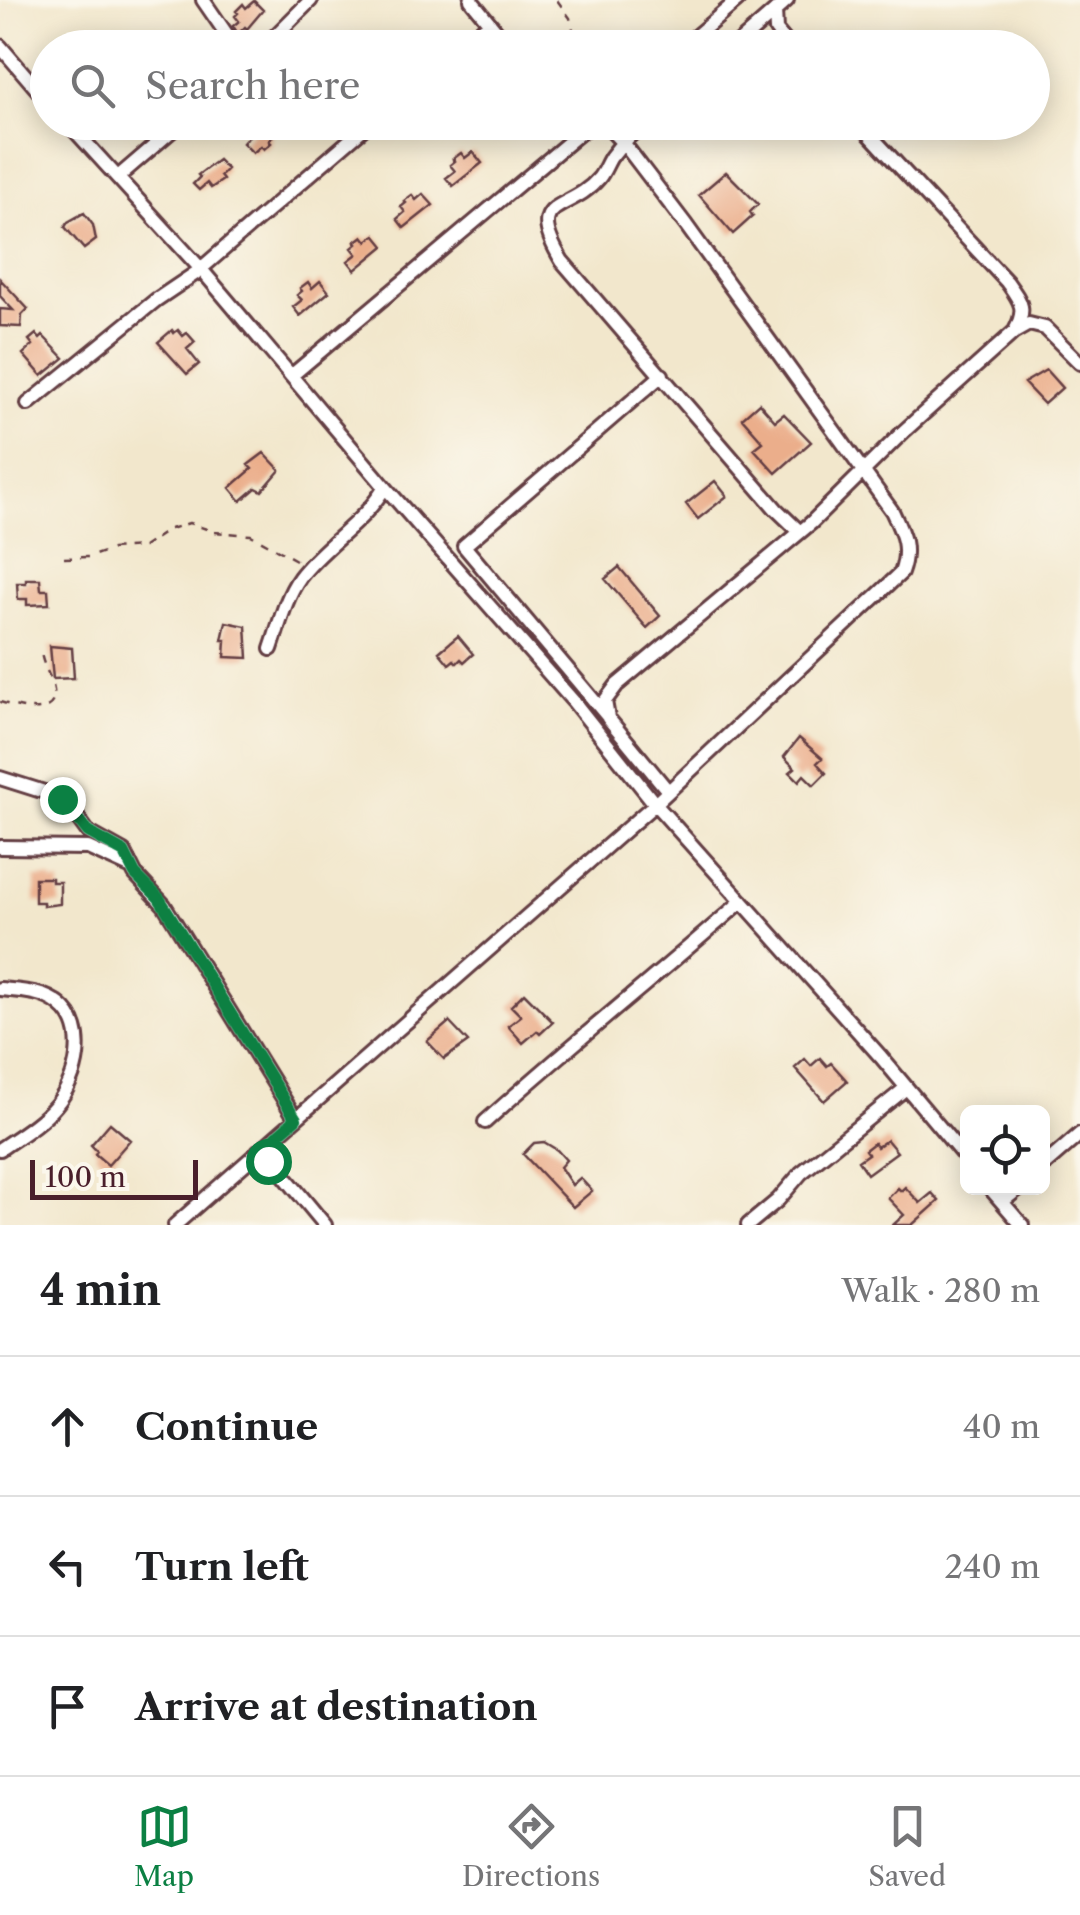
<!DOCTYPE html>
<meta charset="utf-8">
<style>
:root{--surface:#fff;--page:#f6f6f6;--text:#202124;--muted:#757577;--line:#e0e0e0;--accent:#0b8043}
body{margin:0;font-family:"Libre Caslon Text",serif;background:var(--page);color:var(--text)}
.controls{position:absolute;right:30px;bottom:30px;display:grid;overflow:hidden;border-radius:15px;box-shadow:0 5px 25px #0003}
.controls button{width:90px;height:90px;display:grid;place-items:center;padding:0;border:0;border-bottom:2px solid var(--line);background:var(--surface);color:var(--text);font:50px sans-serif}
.scale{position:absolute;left:30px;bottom:25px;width:168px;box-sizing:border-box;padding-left:10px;border:5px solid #4a1f2b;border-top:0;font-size:28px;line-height:35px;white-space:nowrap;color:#4a1f2b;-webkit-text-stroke:8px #fbf7ec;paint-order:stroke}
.stop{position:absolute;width:30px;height:30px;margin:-22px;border:8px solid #0b8043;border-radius:50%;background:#fff}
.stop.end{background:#0b8043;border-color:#fff;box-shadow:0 2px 10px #0008}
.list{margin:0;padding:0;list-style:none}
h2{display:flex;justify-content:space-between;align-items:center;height:130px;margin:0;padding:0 40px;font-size:42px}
h2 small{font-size:32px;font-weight:400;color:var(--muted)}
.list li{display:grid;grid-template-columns:65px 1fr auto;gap:30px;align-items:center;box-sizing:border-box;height:140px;padding:0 40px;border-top:2px solid var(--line)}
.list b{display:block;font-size:38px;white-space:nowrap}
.list em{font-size:32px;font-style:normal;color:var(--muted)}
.icon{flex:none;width:55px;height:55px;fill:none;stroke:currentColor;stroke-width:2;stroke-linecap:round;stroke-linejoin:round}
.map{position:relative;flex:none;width:1080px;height:1225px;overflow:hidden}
.search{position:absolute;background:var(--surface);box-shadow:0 5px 25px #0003;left:30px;right:30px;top:30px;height:110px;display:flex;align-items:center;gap:25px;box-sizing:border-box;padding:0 35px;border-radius:55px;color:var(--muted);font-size:38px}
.sheet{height:550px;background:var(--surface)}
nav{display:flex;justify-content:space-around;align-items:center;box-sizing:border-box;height:140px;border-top:2px solid var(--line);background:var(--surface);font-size:28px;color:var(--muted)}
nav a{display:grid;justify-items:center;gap:5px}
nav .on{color:var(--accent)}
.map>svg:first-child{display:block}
</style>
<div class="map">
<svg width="1080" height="1225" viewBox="0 0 1080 1225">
<rect width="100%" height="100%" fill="#fbf7ec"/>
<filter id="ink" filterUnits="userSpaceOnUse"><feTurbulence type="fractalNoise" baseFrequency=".01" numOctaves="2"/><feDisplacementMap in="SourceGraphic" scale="20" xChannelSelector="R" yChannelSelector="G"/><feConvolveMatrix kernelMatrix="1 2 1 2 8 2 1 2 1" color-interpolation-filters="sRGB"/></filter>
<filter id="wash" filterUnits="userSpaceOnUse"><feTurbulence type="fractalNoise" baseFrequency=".0048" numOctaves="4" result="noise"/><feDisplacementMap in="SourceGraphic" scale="40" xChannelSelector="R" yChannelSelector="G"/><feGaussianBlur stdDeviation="2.25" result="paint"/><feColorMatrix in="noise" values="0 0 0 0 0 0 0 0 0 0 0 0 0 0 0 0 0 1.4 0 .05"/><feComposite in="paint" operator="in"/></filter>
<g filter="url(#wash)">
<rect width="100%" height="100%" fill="#f2e7cc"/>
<g id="blocks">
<path fill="#ebae8b" d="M254,1L263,10L247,29L245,27L238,34L233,26L239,21L235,16L238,13L236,11L243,4L246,8Z
M266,122H279L268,133L272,137L269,141L271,143L264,149L261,146L253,153L243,143L259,124L262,127Z
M473,152L482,163L453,186L446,178L455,171L450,165L455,161L453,159L461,153L465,158Z
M218,160L227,169L220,176L223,180L211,188L207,183L199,190L193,184L200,177L198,175Z
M726,172L758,204L750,212L753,216L733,234L699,195Z
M423,194L433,205L404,228L397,219L405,212L401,207L406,203L404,201L412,195L416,200Z
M84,213L93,225L96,240L84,249L65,227L68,222Z
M375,235L384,246L355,270L348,261L357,254L352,248L357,244L355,242L363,236L367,241Z
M0,279L28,309L22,315L21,327L0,326V309L13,310L0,296Z
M320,281L329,292L300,316L293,307L302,300L297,295L302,291L300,288L308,282L312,288Z
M172,330L174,333L178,330L183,336L187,333L195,342L187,349L199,364L187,374L158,342Z
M36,334L40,339L43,336L64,358L42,376L23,354L33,345L29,340Z
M1046,370L1062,388L1044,404L1024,383Z
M759,403L775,421L784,414L811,442L776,473L754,449L763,442L742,418Z
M264,453L280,470L262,491L256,488L241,501L230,488L252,469L248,465Z
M715,481L727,496L698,519L686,504Z
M619,567L660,616L647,628L605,579Z
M26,579H40L41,590H48L49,604L27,605V599H18L17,583H26Z
M226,622L246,626L248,658L225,657L226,640H222Z
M458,636L473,654L464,662L461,659L457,663L454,660L449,664L439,652Z
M50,646L72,648L74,678L53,679Z
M799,738L822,758L817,763L826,773L814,785L804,775L799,781L790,772L795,768L784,757Z
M35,878H52V882H60V904L43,906V902H35Z
M524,993L553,1022L540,1034L537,1031L523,1043L508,1026L521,1016L511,1006Z
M449,1022L468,1042L444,1059L427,1041Z
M820,1058L827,1066L831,1063L847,1081L824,1101L795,1068L805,1059L811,1066Z
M110,1123L130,1140L108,1165L95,1154L97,1151L91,1145Z
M887,1140L897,1152L867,1174L858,1161L868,1154L865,1150L874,1143L877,1147Z
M544,1142L557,1150L566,1160L560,1167L572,1185L580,1178L592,1191L573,1207L523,1154L534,1143Z
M905,1187L920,1203L932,1193L939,1201L912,1225H893L904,1215L888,1198L898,1188L901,1191Z"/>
</g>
</g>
<g filter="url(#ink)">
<use href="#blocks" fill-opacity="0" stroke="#633d43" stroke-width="2.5"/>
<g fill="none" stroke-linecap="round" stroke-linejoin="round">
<defs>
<path id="street" d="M203,0L236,48
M471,0L510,48
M787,0L775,11L776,30L791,48
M0,46L48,102
M263,48L311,0
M460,48L490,23
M682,48L738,0
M733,48L775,11
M67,122L200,268L385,487L573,701L655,804L881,1057L968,1161
M646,122C633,133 621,143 611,157C607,163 604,172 599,178C569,214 523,196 562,261L776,509L800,532
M858,122L1007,282C1021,302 1027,308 1015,331
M118,177L182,122
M291,376L593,122
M28,404L156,300L196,273L371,122
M271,649C279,626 285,598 300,577C325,544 363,524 385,487
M607,716L464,546L662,375
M0,778L57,796L67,803L88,832L124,852L135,874L164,905L296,1119
M668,791L608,718L605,701L617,685L811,523L903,432L1013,333L1029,324L1045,328L1080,363
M0,847L88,848L132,868
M0,989C21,991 43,991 60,1005C90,1029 77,1080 56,1105C41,1123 19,1136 0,1149
M485,1122C569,1046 657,976 742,901
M258,1151L277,1167L325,1225
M1042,1167L1080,1134
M990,1188L1022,1225
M1002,1202L1019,1188
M175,1225L655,804L901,573C910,548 903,534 892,511L686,225L625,145L603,122
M748,1225L778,1200L801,1173L906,1088"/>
</defs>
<use href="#street" stroke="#633d43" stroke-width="18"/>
<path stroke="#633d43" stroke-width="2.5" stroke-dasharray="8 8" stroke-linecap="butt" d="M557,0L570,18L578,48
M64,558L89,557L112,549L143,547L170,529L189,523L215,532L251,535L296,560
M0,702C14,706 58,721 54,690C52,677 42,666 41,651"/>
<use href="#street" stroke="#fff" stroke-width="12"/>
</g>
</g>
<g fill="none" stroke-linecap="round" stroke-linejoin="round" filter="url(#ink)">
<path stroke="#0b8043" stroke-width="12" d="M62,799L88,832L124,852L135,874L159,898L296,1119L258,1152L268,1161"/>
</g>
</svg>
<div class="controls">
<button><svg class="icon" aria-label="locate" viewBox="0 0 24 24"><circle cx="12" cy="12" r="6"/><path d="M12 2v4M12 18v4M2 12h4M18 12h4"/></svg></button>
</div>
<div class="scale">100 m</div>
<div class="stop" style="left:268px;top:1161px"></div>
<div class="stop end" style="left:62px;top:799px"></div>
<div class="search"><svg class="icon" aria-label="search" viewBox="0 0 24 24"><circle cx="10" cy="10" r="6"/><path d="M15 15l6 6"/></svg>Search here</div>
</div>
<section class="sheet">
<h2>4 min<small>Walk · 280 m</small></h2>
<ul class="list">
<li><svg class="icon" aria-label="ahead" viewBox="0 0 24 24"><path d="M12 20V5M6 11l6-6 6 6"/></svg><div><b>Continue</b></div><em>40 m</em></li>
<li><svg class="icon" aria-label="left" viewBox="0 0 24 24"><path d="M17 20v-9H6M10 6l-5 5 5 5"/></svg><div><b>Turn left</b></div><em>240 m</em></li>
<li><svg class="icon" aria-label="arrive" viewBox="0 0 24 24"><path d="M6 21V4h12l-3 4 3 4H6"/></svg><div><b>Arrive at destination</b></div></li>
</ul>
</section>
<nav>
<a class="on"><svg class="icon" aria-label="map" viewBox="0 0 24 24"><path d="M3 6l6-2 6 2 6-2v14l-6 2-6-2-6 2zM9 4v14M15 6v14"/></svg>Map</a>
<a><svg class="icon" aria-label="directions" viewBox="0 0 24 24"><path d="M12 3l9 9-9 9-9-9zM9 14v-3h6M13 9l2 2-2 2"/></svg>Directions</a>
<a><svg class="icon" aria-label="saved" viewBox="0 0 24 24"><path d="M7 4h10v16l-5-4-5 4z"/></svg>Saved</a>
</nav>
